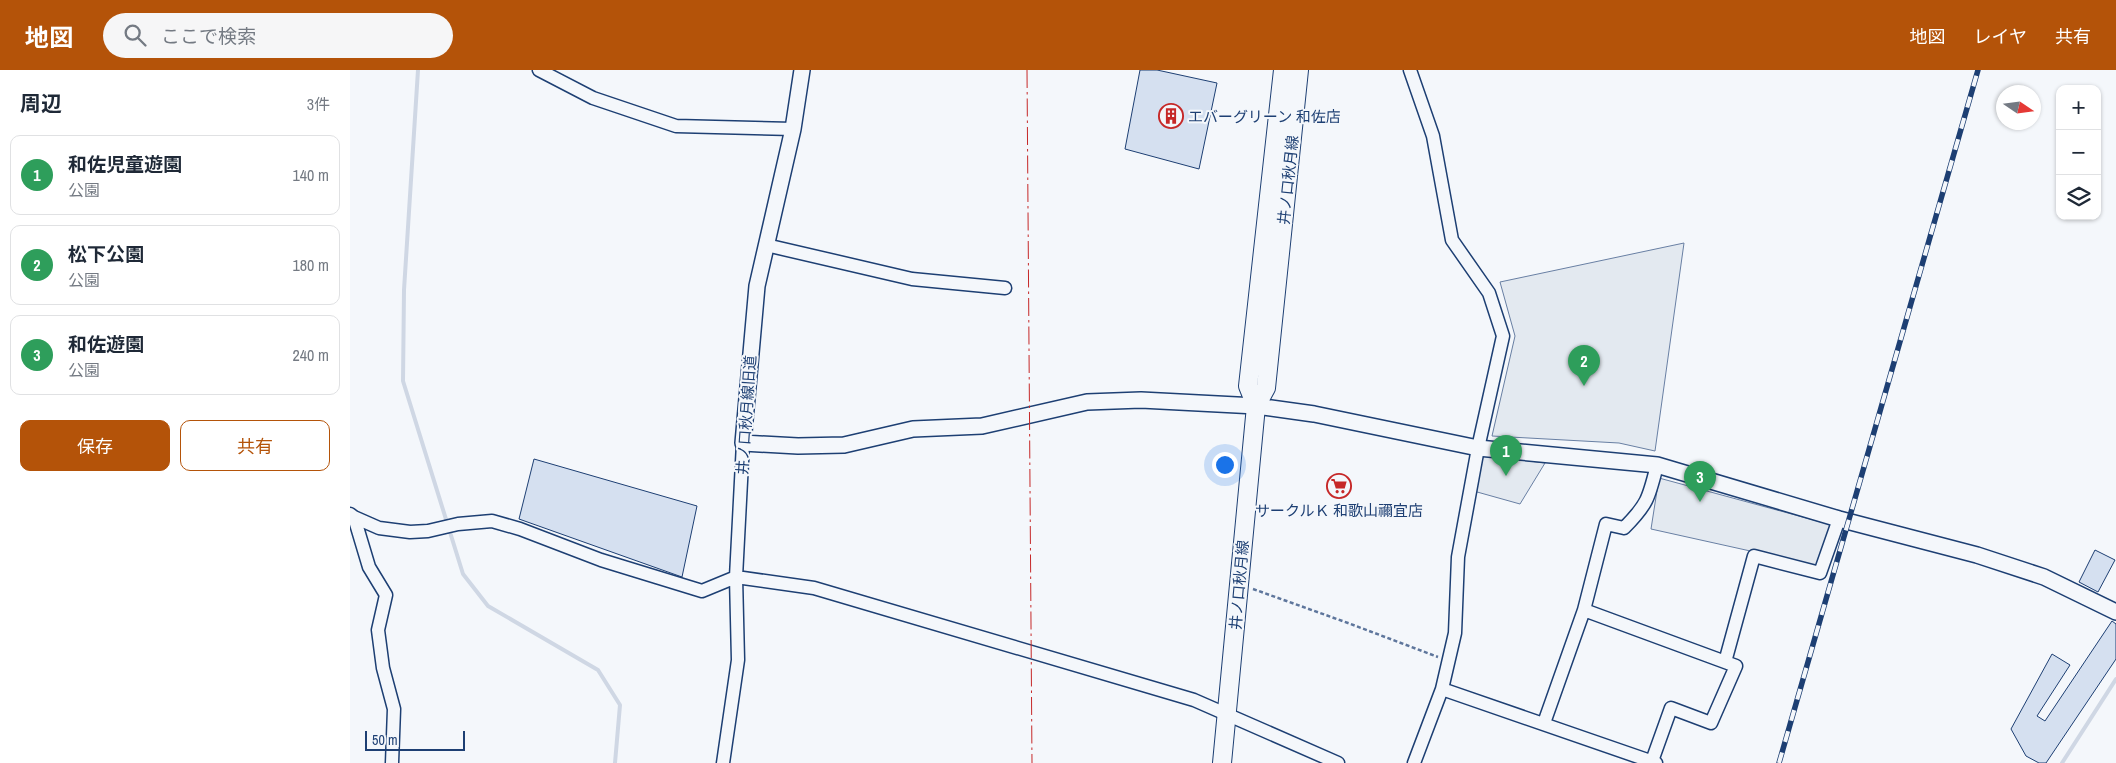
<!DOCTYPE html>
<html lang="ja">
<meta charset="utf-8">
<style>
:root{--surface:#fff;--page:#f6f6f7;--text:#1f2937;--muted:#747a83;--line:#e0e1e3;--accent:#b45309}
body{margin:0;font-family:"Archivo Narrow","Noto Sans JP",sans-serif;background:var(--page);color:var(--text)}
.controls{position:absolute;right:15px;top:15px;display:grid;overflow:hidden;border-radius:10px;box-shadow:0 1px 4px #0004}
.controls button{width:45px;height:45px;display:grid;place-items:center;padding:0;border:0;border-bottom:1px solid var(--line);background:var(--surface);color:var(--text);font:25px sans-serif}
.compass{position:absolute;left:1646px;top:15px;width:45px;height:45px;border-radius:50%;background:var(--surface);box-shadow:0 1px 4px #0004;rotate:103deg}
.scale{position:absolute;left:15px;bottom:12px;width:100px;box-sizing:border-box;padding-left:5px;border:2px solid #1d3f73;border-top:0;font-size:14px;line-height:18px;white-space:nowrap;color:#1d3f73;-webkit-text-stroke:4px #f4f7fb;paint-order:stroke}
.you{position:absolute;left:874px;top:394px;width:18px;height:18px;margin:-12px;border:4px solid #fff;border-radius:50%;background:#1a73e8;box-shadow:0 0 0 8px #1a73e833}
.badge{display:grid;place-items:center;width:32px;height:32px;border-radius:50%;background:var(--accent);color:#fff;font-size:16px;font-weight:700}
.pin{position:absolute;translate:-50% -41px;filter:drop-shadow(0 1px 2px #0008)}
.pin::after{content:'';position:absolute;top:26px;width:18px;height:15px;background:inherit;clip-path:polygon(0 0,100% 0,50% 100%)}
.list{margin:0;padding:0;list-style:none}
h2{display:flex;justify-content:space-between;align-items:center;height:65px;margin:0;padding:0 20px;font-size:21px}
h2 small{font-size:16px;font-weight:400;color:var(--muted)}
.list li{display:grid;grid-template-columns:32px 1fr auto;gap:15px;align-items:center;box-sizing:border-box;height:80px;margin:0 10px 10px;padding:0 10px;border:1px solid var(--line);border-radius:10px}
.list b{display:block;font-size:19px;white-space:nowrap}
.list p{margin:0;font-size:16px;white-space:nowrap;color:var(--muted)}
.list em{font-size:16px;font-style:normal;color:var(--muted)}
.actions{display:flex;gap:10px;padding:15px 20px}
.actions a{flex:1;padding:11px 0;border:1px solid var(--accent);border-radius:10px;text-align:center;font-size:18px;color:var(--accent)}
.actions .main{background:var(--accent);color:#fff}
.icon{flex:none;width:28px;height:28px;fill:none;stroke:currentColor;stroke-width:2;stroke-linecap:round;stroke-linejoin:round}
.map{position:relative;flex:none;width:1766px;height:693px;overflow:hidden}
header{display:flex;align-items:center;gap:30px;box-sizing:border-box;height:70px;padding:0 25px;background:var(--accent);color:#fff}
header strong{font-size:24px}
nav{display:flex;gap:28px;margin-inline-start:auto;font-size:18px}
.search{width:350px;height:45px;background:var(--page);display:flex;align-items:center;gap:12px;box-sizing:border-box;padding:0 18px;border-radius:28px;color:var(--muted);font-size:19px}
main{display:flex}
aside{flex:1;background:var(--surface)}
.map>svg:first-child{display:block}
</style>
<header>
<strong>地図</strong>
<div class="search"><svg class="icon" aria-label="search" viewBox="0 0 24 24"><circle cx="10" cy="10" r="6"/><path d="M15 15l6 6"/></svg>ここで検索</div>
<nav><a>地図</a><a>レイヤ</a><a>共有</a></nav>
</header>
<main>
<aside>
<h2>周辺<small>3件</small></h2>
<ul class="list">
<li><span class="badge" style="background:#2e9e5b">1</span><div><b>和佐児童遊園</b><p>公園</p></div><em>140 m</em></li>
<li><span class="badge" style="background:#2e9e5b">2</span><div><b>松下公園</b><p>公園</p></div><em>180 m</em></li>
<li><span class="badge" style="background:#2e9e5b">3</span><div><b>和佐遊園</b><p>公園</p></div><em>240 m</em></li>
</ul>
<div class="actions"><a class="main">保存</a><a>共有</a></div>
</aside>
<div class="map">
<svg width="1766" height="693" viewBox="0 0 1766 693">
<rect width="100%" height="100%" fill="#f4f7fb"/>
<path fill="#e3e9f0" stroke="#687fa3" d="M1334,173L1305,381L1269,373L1142,366L1165,266L1150,212Z
M1134,385L1195,393L1170,434L1120,420Z
M1309,408L1482,455L1468,496L1301,459Z"/>
<g fill="none" stroke-linecap="round" stroke-linejoin="round">
<path stroke="#cfd7e4" stroke-width="4" d="M68,0L54,220L53,311L113,504L138,536L248,600L270,635L265,693
M1712,693L1766,609"/>
</g>
<path fill="#d5e0f0" stroke="#1d3f73" d="M790,0H807L867,13L849,99L775,79Z
M184,389L347,436L332,507L169,449Z
M1745,480L1765,490L1748,522L1729,512Z
M1762,551L1766,554V589L1696,693H1689L1676,686L1661,659L1702,584L1720,595L1687,646L1695,651Z"/>
<g fill="none" stroke-linecap="round" stroke-linejoin="round">
<defs>
<path id="minor" d="M189,0L243,28L326,56L443,59
M1060,0L1083,66L1102,170L1139,223L1153,266L1128,378L1108,487L1105,563L1092,619L1064,693
M416,175L562,209L655,218
M0,444L4,447L29,458L60,462L78,461L108,454L142,451L170,459L251,490L352,521L386,507L464,518L844,630L988,693
M4,447L19,497L36,525L28,560L33,598L44,639L42,693
M1234,540L1386,596L1361,653L1321,638L1302,691
M1375,592L1404,486L1470,503L1489,449
M1092,619L1306,693
M1194,653L1234,540L1256,454L1274,458C1298,434 1299,427 1307,395
M373,693L388,590L386,507L393,373"/>
<path id="tertiary" d="M452,0L443,59L407,216L393,373L448,376L494,375L563,359L632,356L737,332L791,330L906,336L964,344L1128,378L1307,395L1489,449L1627,485L1694,507L1766,542"/>
<path id="secondary" d="M906,336L898,316L933,0
M872,693L906,336L916,318L949,0"/>
</defs>
<use href="#minor" stroke="#1d3f73" stroke-width="15"/>
<use href="#tertiary" stroke="#1d3f73" stroke-width="18"/>
<use href="#secondary" stroke="#1d3f73" stroke-width="20"/>
<path stroke="#5e769c" stroke-width="2.5" stroke-dasharray="4 2.5" stroke-linecap="butt" d="M903,519L998,553L1088,587"/>
<use href="#minor" stroke="#f4f7fb" stroke-width="12"/>
<use href="#tertiary" stroke="#f4f7fb" stroke-width="15"/>
<use href="#secondary" stroke="#f4f7fb" stroke-width="18"/>
<defs>
<path id="rail" d="M1429,693L1628,0"/>
</defs>
<use href="#rail" stroke="#1d3f73" stroke-width="5.5"/>
<use href="#rail" stroke="#f4f7fb" stroke-width="4" stroke-dasharray="11" stroke-linecap="butt"/>
<path stroke="#c62828" stroke-width="1" stroke-dasharray="18 4 2.5 4" stroke-linecap="butt" d="M677,0L682,693"/>
</g>
<defs>
<symbol id="building-ring" viewBox="-11 -11 22 22"><circle r="9.5" fill="#f4f7fb" stroke="#c62828" stroke-width="1.5"/><path d="M-4-6H4V6H1V3H-1V6H-4ZM-2.5-4.3h1.7v1.8h-1.7ZM.8-4.3h1.7v1.8H.8ZM-2.5-1h1.7V.8h-1.7ZM.8-1h1.7V.8H.8Z" fill="#c62828"/></symbol>
<symbol id="supermarket-ring" viewBox="-11 -11 22 22"><circle r="9.5" fill="#f4f7fb" stroke="#c62828" stroke-width="1.5"/><path d="M-6-5.5h2.5l.6 2H6L4.5 2H-2.5L-4.4-4H-6ZM-1.5 3.2a1.3 1.3 0 1 0 .1 0ZM3 3.2a1.3 1.3 0 1 0 .1 0Z" fill="#c62828"/></symbol>
</defs>
<g fill-rule="evenodd">
<use href="#building-ring" x="807" y="32" width="28" height="28"/>
<use href="#supermarket-ring" x="975" y="402" width="28" height="28"/>
</g>
<g text-anchor="middle" dominant-baseline="central" stroke-width="4" stroke-linejoin="round" paint-order="stroke">
<g font-size="15" fill="#1d3f73" stroke="#f4f7fb" text-anchor="start">
<text x="838" y="46">エバーグリーン 和佐店</text>
<text x="989" y="440" text-anchor="middle">サークルＫ 和歌山禰宜店</text>
</g>
<g font-size="15" fill="#1d3f73" stroke="#f4f7fb">
<text transform="translate(938 110) rotate(-84)">井ノ口秋月線</text>
<text transform="translate(396 345) rotate(-86)">井ノ口秋月線旧道</text>
<text transform="translate(889 515) rotate(-85)">井ノ口秋月線</text>
</g>
</g>
</svg>
<div class="controls">
<button>+</button>
<button>−</button>
<button><svg class="icon" aria-label="layers" viewBox="0 0 24 24"><path d="M12 4l9 5-9 5-9-5zM3 14l9 5 9-5"/></svg></button>
</div>
<svg class="compass" viewBox="-18 -18 36 36"><path d="M0-13l5 13h-10z" fill="#e53935"/><path d="M0 13l5-13h-10z" fill="#747a83"/></svg>
<div class="scale">50 m</div>
<div class="you"></div>
<div class="pin badge" style="left:1156px;top:406px;background:#2e9e5b">1</div>
<div class="pin badge" style="left:1234px;top:316px;background:#2e9e5b">2</div>
<div class="pin badge" style="left:1350px;top:432px;background:#2e9e5b">3</div>
</div>
</main>
